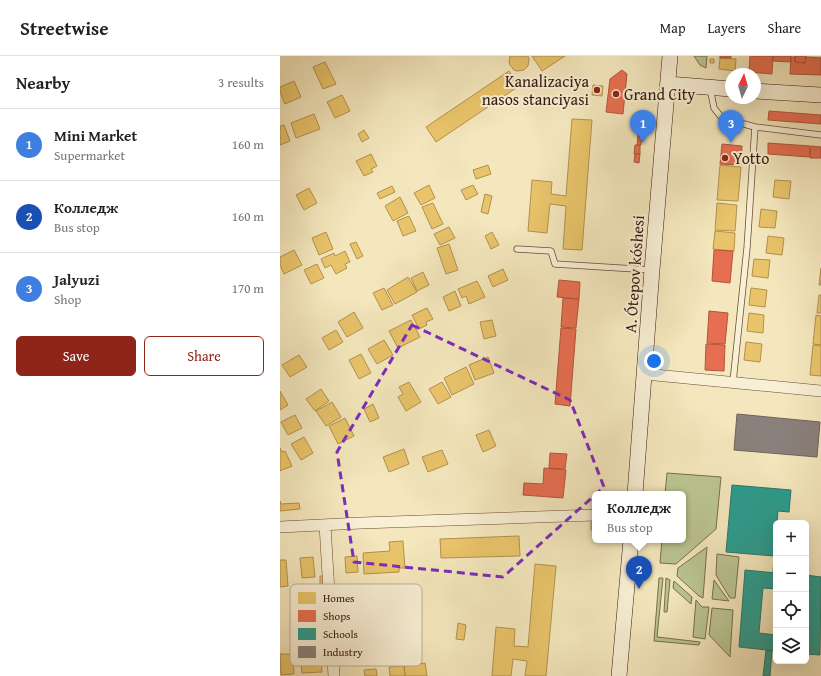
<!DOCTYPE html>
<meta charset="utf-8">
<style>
:root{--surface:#fff;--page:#f2f2f2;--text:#222;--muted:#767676;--line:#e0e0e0;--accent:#8f2418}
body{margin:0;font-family:"Gentium Book Plus",serif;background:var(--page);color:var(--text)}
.controls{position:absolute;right:12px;bottom:12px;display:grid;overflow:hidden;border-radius:6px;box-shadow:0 4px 16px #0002}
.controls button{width:36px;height:36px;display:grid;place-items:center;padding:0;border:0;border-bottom:1px solid var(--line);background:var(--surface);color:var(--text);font:20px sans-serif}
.compass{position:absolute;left:445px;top:12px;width:36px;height:36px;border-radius:50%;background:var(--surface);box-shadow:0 4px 16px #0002;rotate:5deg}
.you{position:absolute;left:374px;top:305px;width:14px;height:14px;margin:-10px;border:3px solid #fff;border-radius:50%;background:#1a73e8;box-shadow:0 0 0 6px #1a73e833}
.badge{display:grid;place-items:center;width:26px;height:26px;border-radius:50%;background:var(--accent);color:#fff;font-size:13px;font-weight:700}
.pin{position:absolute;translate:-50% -33px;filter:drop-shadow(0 1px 2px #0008)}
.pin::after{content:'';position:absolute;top:21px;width:14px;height:12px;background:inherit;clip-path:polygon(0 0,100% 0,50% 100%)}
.popup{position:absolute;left:312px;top:435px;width:94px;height:52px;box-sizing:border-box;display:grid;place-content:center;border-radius:6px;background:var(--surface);filter:drop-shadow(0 1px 3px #0005);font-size:13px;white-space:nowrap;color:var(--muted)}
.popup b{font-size:15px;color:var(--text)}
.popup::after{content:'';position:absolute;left:50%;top:100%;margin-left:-8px;border:8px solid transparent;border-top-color:var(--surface)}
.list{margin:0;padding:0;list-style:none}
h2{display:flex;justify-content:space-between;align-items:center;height:52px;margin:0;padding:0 16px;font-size:17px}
h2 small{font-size:13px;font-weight:400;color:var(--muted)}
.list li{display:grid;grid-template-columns:26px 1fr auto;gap:12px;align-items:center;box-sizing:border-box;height:72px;padding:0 16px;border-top:1px solid var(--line)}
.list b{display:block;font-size:15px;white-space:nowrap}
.list p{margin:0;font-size:13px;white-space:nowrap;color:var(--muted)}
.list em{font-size:13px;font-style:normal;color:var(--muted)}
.actions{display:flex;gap:8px;padding:12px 16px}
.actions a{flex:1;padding:9px 0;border:1px solid var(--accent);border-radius:6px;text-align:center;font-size:14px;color:var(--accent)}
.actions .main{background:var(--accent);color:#fff}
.icon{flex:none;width:22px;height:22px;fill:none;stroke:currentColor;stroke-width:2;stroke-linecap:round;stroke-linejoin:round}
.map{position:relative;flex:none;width:541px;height:620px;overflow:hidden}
header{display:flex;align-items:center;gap:24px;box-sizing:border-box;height:56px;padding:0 20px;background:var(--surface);border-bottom:1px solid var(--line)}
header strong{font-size:19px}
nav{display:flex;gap:22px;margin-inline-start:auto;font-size:14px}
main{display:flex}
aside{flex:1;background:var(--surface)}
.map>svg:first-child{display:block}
</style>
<header>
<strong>Streetwise</strong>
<nav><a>Map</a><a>Layers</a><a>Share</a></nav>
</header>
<main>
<aside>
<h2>Nearby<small>3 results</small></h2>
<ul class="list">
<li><span class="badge" style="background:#3f7fe0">1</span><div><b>Mini Market</b><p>Supermarket</p></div><em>160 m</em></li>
<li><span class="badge" style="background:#1a4fb4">2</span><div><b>Колледж</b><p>Bus stop</p></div><em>160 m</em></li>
<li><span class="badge" style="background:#3f7fe0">3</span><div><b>Jalyuzi</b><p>Shop</p></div><em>170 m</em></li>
</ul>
<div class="actions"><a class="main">Save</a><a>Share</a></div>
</aside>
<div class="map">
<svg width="541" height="620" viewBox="0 0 541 620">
<rect width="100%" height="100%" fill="#f4e7bd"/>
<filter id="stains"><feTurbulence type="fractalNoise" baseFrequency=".005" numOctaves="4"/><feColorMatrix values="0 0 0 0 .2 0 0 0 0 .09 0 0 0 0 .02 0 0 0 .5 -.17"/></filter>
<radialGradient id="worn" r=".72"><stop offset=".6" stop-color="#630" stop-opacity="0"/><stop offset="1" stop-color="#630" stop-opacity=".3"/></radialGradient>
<path fill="#bbc592" stroke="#786e4e" d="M414,0H427L426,12L420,9Z
M387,417L441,421L436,473L396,508L380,507L382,484H403V438H385Z
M427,491L423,542L419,540L397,520L398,512Z
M437,498L459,501L455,542H450L436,519Z
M379,522H383L377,581L420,586L419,589L374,585Z
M386,522L390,524L387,556H384Z
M434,524L449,545L432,543Z
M394,525L412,541L411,548L393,532Z
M416,544L422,551H429L425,583L413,581Z
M432,552L453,554L450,601L429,579Z"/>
<path fill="#e9c46a" stroke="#b3904e" d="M230,0H248L249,4L248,10L244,14L237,15L234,14L230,9L229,6Z
M252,0H285L262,15Z
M440,2L456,3L455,15L439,13Z
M430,3H434V7H430Z
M45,6L56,28L43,33L33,11Z
M229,15L239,30L156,86L146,71Z
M14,25L21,41L5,48L0,36V31Z
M313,29L323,30L322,40L312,39Z
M62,39L70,55L55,62L47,46Z
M34,58L40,73L16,82L11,67Z
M292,63L312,64L302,194L283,193L286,150L270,148L267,177L248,175L252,124L272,126L271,138L286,140Z
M4,69L10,85L0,89V70Z
M84,74L89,82L82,86L78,78Z
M91,98L97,110L91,113L93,116L84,120L76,105Z
M208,109L211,118L196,123L193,114Z
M440,109L461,111L458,145L437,144Z
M495,124L511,125L509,143L493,141Z
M149,129L155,142L141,149L134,137Z
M193,129L198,138L186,144L181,134Z
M112,130L115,136L100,143L97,137Z
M29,132L37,147L24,154L16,139Z
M205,138L212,140L208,158L201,156Z
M120,141L128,157L113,165L105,150Z
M153,147L163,168L152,173L142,151Z
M437,147L457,149L455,175L435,174Z
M481,153L497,155L495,172L479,171Z
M129,160L136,175L123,180L117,165Z
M169,171L175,182L160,189L154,178Z
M435,175L455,177L454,195L433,193Z
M46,176L53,193L39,199L32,182Z
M212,176L219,189L211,193L205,180Z
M488,180L504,182L502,199L486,197Z
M76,186L83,200L77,203L70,188Z
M169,188L178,214L166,218L157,192Z
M14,194L22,209L4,218L0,209V201Z
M65,195L70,206L65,208L67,212L56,218L51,209L45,212L41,203L54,197L55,200Z
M474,203L490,204L488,222L472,220Z
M37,208L44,222L31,228L24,214Z
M541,212V229H539Z
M223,213L228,224L213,231L208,220Z
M143,216L149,229L137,235L131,222Z
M128,221L137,236L115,248L107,234Z
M197,225L205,241L189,248L186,240L182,242L178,233Z
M104,232L113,249L102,254L93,237Z
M471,232L487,234L485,251L469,249Z
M175,235L181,250L169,255L163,241Z
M539,239H541V257H537Z
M147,252L153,263L146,266L147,269L139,273L132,259Z
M74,256L83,272L67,281L58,266Z
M469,257L484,259L483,277L467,275Z
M536,259L541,260V289L533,288Z
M131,264L140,281L118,292L109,275Z
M212,264L216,280L204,283L200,266Z
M56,274L63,286L49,294L42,282Z
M104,284L113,299L97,308L88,293Z
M466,286L482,288L480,306L464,304Z
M533,289L541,290V320L530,319Z
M81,298L91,317L79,323L69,304Z
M19,299L27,311L10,321L2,309Z
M208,301L214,317L195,324L189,309Z
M186,311L194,328L172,339L164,322Z
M129,326L141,346L126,355L118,341L123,338L119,331Z
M162,326L171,341L158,348L149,333Z
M41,333L49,345L35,355L26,343Z
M0,335L8,349L0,354Z
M52,346L61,361L46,370L36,355Z
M93,348L99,362L90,366L84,353Z
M15,359L22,372L8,379L1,366Z
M65,362L74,380L58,388L49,370Z
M209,374L216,390L203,396L196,379Z
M24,381L33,397L21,404L11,388Z
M0,392L2,396L5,395L12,410L0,415Z
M124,393L129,408L109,416L103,401Z
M162,394L168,408L148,416L142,401Z
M0,445L1,448L19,447L20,453L0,455Z
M311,466H315V474H311Z
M239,480L240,500L161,502L160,483Z
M123,485L125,512H119V516L84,518L83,497L110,495L109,486Z
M77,500L78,516L66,517L65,501Z
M33,501L35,521L22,522L20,502Z
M0,504H6L8,530L0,531Z
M255,508L276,510L266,620H245L247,605L233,603L231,620H212L216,571L235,573L234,590L248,591Z
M40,520H44V536L36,537V529H40Z
M93,535L94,541L59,545L58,538Z
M98,566L99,582L88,583L87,567Z
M72,567H85V583H73Z
M178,567L186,569L184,584L176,583Z
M134,568L135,580L119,581L118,569Z
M40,597L42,616L22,617L20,599Z
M0,598H13L14,618L1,619Z
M145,607L147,620H125L124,610Z
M124,610L125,620H110L109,611Z
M96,613L97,620H85L84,614Z"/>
<path fill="#e76f51" stroke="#b2553c" d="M440,0H451V2H440Z
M470,0H493L492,18L469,16Z
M493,0H511V6L493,5Z
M515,0H526L525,7L515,6Z
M511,1H515V6L525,7L526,1L541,2V19L510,18Z
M342,14L347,18L343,58L326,56L330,23Z
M489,55L541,59V68L488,64Z
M359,71H363L362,80H358Z
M358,80H362L361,89H357Z
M488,87L530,90L529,101L488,98Z
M442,88L462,90L461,109L440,108Z
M355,89H360V98H354Z
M531,90L541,91V102H530Z
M355,98H360L359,107L354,106Z
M434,194L453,195L450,227L432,225Z
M279,224L300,226L299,243L277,241Z
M283,242L299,243L296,272L281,271Z
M429,255L448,257L445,288L427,287Z
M281,272L296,273L290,350L275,348Z
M426,288L445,289L444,315L425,314Z
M270,397L287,398L285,413L269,412Z
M264,412L286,414L283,442L243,439L244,427L263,428Z"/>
<path fill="#2a9d8f" stroke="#2e7567" d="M452,429L511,434L509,456L498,455L497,467H496V517H493L494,500L446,496Z
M465,514L496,517V533L483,532L479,577L496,579V595L459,591Z
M526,519L541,521L540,599L526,598Z
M486,594L492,595L490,620H483Z"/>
<path fill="#8a817c" stroke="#71625a" d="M457,358L540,366L537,401L454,394Z"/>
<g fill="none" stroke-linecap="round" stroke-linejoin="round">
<defs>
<path id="lane" d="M430,32L434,52L442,62L475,71L541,79
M237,193L271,195L275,208L372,214
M453,326L467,192L475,71"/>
<path id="street" d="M365,318L541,335
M45,469L54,620
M0,471L81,467L315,459"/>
<path id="secondary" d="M388,28L451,33
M475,35L541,39
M355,438L372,214L390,0
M339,620L351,484"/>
</defs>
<use href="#lane" stroke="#664c38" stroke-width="7"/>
<use href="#street" stroke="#664c38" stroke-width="12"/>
<use href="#secondary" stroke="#36180b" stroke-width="16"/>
<use href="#lane" stroke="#f8efd4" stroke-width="5.5"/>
<use href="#street" stroke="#f8efd4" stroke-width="11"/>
<use href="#secondary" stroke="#f8efd4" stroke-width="15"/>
</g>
<path fill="none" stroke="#7b2cbf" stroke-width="3" stroke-dasharray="8 5" stroke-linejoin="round" d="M132,269L290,344L324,431L223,521L74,506L57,396Z"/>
<g fill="#8f2418" stroke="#f8efd4" stroke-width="1.5">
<circle cx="317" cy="34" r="4"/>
<circle cx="336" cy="38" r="4"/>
<circle cx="445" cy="102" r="4"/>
</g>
<g text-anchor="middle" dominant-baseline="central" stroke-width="4" stroke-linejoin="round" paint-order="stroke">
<g font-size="16" fill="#36180b" stroke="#f8efd4" text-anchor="start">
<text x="309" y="25" text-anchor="end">Kanalizaciya<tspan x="309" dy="18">nasos stanciyasi</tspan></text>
<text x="344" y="38">Grand City</text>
<text x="453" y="102">Yotto</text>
</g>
<g font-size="16" fill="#36180b" stroke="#f8efd4">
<text transform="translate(354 218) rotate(-86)">A. Ótepov kóshesi</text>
</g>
</g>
<rect x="10" y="528" width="132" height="82" rx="6" fill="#f8efd4" stroke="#beae98" stroke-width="1"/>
<rect x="18" y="536" width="18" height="12" fill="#e9c46a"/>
<rect x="18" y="554" width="18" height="12" fill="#e76f51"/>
<rect x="18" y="572" width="18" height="12" fill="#2a9d8f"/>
<rect x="18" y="590" width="18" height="12" fill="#8a817c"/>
<g font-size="11" fill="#36180b">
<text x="43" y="546">Homes</text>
<text x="43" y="564">Shops</text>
<text x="43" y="582">Schools</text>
<text x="43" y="600">Industry</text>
</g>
<rect width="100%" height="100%" filter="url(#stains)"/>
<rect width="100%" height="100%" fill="url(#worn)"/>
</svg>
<div class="controls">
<button>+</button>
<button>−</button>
<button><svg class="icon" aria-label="locate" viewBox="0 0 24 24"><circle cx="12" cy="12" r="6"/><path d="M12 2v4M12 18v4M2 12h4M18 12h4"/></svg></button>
<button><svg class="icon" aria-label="layers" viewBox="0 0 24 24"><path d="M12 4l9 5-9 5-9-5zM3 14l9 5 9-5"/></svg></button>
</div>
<svg class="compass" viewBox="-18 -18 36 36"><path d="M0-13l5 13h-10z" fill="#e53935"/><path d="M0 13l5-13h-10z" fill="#767676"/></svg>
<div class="you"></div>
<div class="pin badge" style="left:363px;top:87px;background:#3f7fe0">1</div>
<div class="pin badge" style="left:359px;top:533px;background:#1a4fb4">2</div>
<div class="popup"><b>Колледж</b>Bus stop</div>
<div class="pin badge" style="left:451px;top:87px;background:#3f7fe0">3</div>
</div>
</main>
